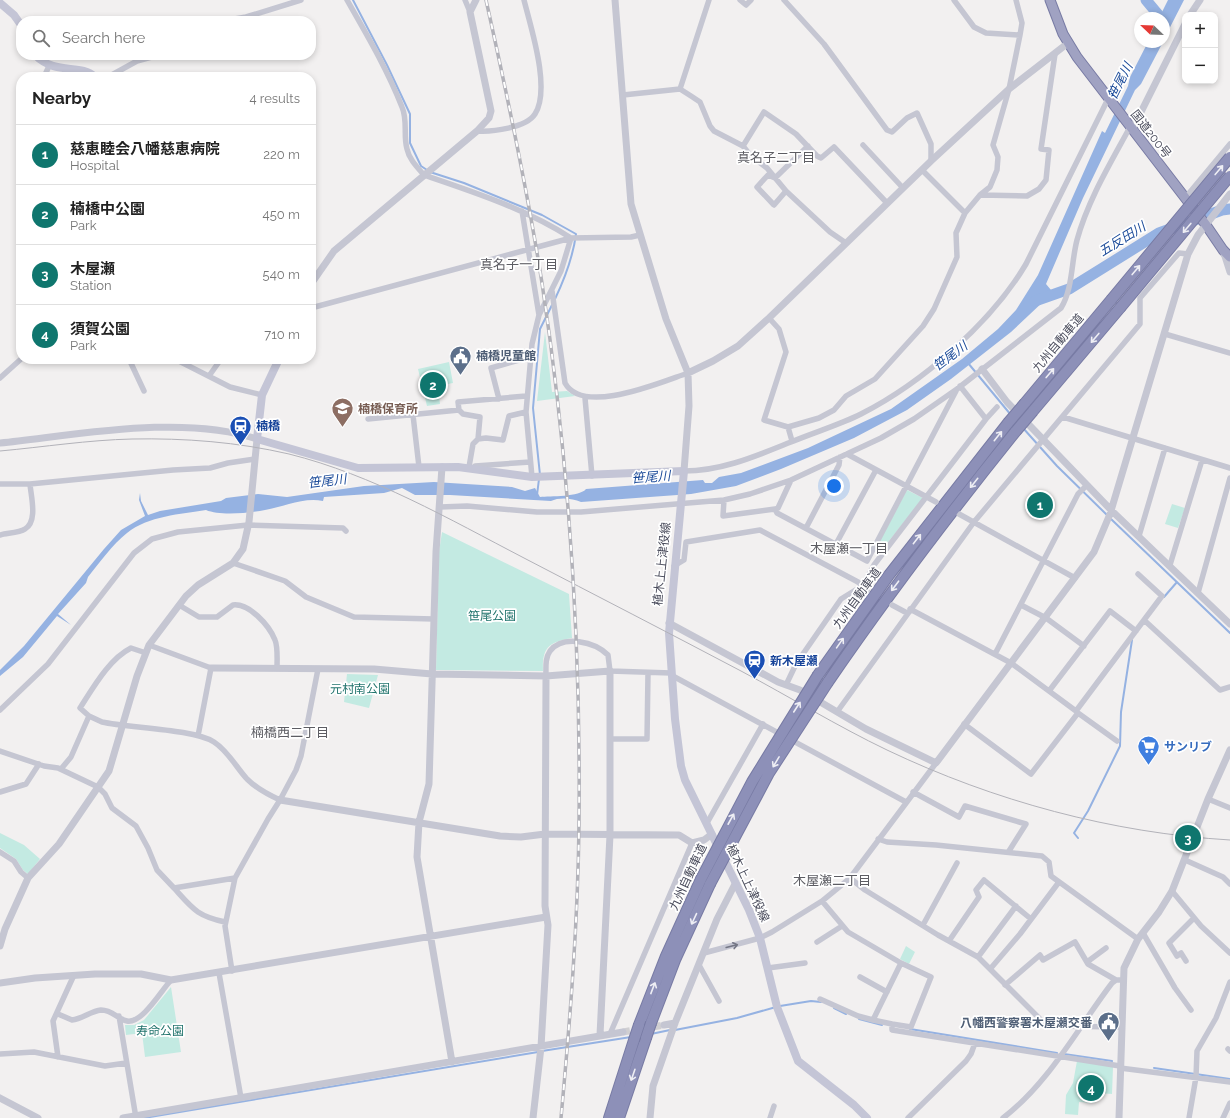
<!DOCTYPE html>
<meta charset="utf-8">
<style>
:root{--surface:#fff;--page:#f2f2f2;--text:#222;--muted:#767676;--line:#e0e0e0;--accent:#0f766e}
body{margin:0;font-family:Raleway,"Noto Sans JP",sans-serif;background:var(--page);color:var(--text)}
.controls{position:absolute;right:12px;top:12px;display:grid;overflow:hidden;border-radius:8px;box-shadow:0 2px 6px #0003}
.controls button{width:36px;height:36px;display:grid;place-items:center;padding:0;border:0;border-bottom:1px solid var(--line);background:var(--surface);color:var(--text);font:20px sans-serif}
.compass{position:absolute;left:1134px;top:12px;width:36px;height:36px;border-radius:50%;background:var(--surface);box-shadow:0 2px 6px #0003;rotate:293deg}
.you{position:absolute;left:834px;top:486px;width:14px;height:14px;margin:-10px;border:3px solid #fff;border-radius:50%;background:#1a73e8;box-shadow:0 0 0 6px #1a73e833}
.badge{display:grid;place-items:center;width:26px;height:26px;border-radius:50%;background:var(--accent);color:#fff;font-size:13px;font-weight:700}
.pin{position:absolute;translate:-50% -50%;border:2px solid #fff;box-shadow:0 1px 4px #0006}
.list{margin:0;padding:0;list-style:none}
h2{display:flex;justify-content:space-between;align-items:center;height:52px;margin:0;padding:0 16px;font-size:17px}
h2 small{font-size:13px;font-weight:400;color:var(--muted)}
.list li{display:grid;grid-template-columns:26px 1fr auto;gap:12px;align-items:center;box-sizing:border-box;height:60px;padding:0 16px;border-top:1px solid var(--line)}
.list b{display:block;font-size:15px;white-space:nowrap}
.list p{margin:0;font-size:13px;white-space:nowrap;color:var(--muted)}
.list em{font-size:13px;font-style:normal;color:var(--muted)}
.icon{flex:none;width:22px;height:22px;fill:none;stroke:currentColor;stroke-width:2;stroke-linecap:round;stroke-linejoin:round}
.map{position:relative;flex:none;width:1230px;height:1118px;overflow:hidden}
.search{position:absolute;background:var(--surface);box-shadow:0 2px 6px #0003;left:16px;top:16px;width:300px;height:44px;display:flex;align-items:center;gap:10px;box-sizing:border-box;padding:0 14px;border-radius:16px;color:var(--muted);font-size:15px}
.panel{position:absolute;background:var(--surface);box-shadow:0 2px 6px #0003;left:16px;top:72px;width:300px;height:292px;border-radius:16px}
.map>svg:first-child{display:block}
</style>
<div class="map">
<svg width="1230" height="1118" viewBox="0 0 1230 1118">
<rect width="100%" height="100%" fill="#f2f0f0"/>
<path fill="#c3eae2" d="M545,332L552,392L567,391L575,396L537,401Z
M449,362L453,383L438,386L440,404L427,406L418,369Z
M907,490L923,498L881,551L876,548Z
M1172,504L1185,508L1178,528L1165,524Z
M442,532L569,594L572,638C549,642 542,647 543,671L436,670L439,552Z
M347,674L378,675L369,708L344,702Z
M0,833L24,845L40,859L28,874L23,870L16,859L0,848Z
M906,946L915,952L909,964L900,959Z
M171,987L181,1052L145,1057L142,1033L126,1035L125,1025H134L144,1020Z
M1077,1061L1113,1067L1112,1094L1098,1093L1097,1101L1093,1103L1079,1102L1078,1115L1065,1114L1066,1095L1073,1083Z"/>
<path fill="#95b2e2" d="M1168,0H1184L1164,39V18H1159Z
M1148,42H1163L1141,84L1135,90L1083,198L1046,284L1051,290L1045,300L1011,332L951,379L907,410L854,438L781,469L736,486L691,494L581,502C572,498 559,497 551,501L450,495H415L402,488L384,493L324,497L323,501C303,497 284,507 265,510C249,513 220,516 206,510C181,514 148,516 127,533C112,545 100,562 88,577L86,583L58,614L71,625L57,616L23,657L0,676V670L24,646L104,549L121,530L145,516L139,500L140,493L141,501L148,515L160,511L221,501L226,498L258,494L287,497L364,486L434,482L512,487L525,491L535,488L540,497C550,496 580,497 586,489L703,480L705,483H712L719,477L741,473L808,448L891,409L962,359L998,329L1016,310L1038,275L1102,131L1105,133L1128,86L1130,77Z"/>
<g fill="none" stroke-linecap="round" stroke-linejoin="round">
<path stroke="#95b2e2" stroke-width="2" d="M353,0L387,65L410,114V143L421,166L427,170
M430,172L464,183L542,215L576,234C573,257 565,278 555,299
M968,363L1011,415
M1023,428L1057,466L1108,516
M540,475L533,408L540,329L552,305
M537,495L539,479
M1111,519L1230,633
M1164,597L1177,582
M1078,838L1074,833L1088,811L1120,746L1121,712L1132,640
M780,1006L811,1001L821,1002
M834,1008L846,1014
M859,1019L882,1025
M910,1029L1057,1053
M675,1030L737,1018L776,1007
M651,1034L670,1030
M542,1051L631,1037
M1064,1054L1112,1061
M1154,1068L1230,1079
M144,1118L538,1052"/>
<path stroke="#95b2e2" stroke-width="11" d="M1146,0L1161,18
M1035,301L1069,289L1159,233L1222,210L1230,209"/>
<path stroke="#d0cfd2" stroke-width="7" stroke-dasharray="7 3.5" stroke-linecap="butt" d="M623,1032L664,1025"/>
<defs>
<path id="trunk" d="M1050,0L1063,34L1077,57L1206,225L1223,250L1230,257"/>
<path id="motorway" d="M1025,403L1111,300
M1033,411L1120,308
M818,675L889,575L1008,423
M828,682C887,596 950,513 1016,431
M651,1023L675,960L710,884
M639,1025L666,956L701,879
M609,1118L634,1040
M619,1118L646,1038"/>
</defs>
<use href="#trunk" stroke="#787ba4" stroke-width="11"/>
<use href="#motorway" stroke="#787ba4" stroke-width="12"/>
<path stroke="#c5c6d2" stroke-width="5.5" d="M347,0C367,35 387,69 402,107C408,121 403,135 407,149C409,159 417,167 424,175C474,192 526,209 571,238L561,271L539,315L532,344L526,412L532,477
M465,0L470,12
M740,0L746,5L751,0
M784,0L824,44L887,130L892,132L907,118L917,113L931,144V161
M954,0L974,27L986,33L1020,35L1009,89L993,145L998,157L997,170L990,187L980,195
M1016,0L1022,23L1020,35
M223,21L246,17L301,0
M44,77L49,66
M108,77L137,61L159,55
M680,89L709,0
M623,95L680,89L691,96L700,102L710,126L714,131L743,146L750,155L767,168L786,191L830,232L846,243
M477,131C492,132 526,128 535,114C551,89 531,28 524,0
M863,145L903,188
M743,146L764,112L796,134L817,156L821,158L834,147L887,203
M922,170L965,213
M786,191L774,205L757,187L768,175L775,178L808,146
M1185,198L1230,144
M522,211L539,315
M552,291L565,383C583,416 661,382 688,373
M311,308L571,238L631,237L640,235
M769,318L779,329L786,352L764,420L788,427L819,418L834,410L846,396L875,379L923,326L934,309L957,257L956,233L965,213L980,195L1027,196L1039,189L1046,180L1049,150L1041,149L1055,54
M1165,334L1230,353
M129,359L144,391
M175,359L230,387L262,395
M209,376L221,359
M0,378L21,359
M585,398L592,476
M499,399L491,368L530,357
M459,410L463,414L480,417L478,439L473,444L469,467
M413,415L419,467
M1063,417L1230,468
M368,419L459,410L458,402L526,396
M986,419L997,407
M788,427L792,441
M478,439L486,438L503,440L509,416L526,412
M847,454L936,502
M475,466L530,462
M684,471C722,471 756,456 791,442C815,432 839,425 861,414C922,383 991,323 1026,264L1108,99
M791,480L778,508L775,509L777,513L867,561L956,391
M0,484H30L173,470L210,468L228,463L255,459
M724,500L723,516L775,509
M440,507L467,506L537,512H581L724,500L750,494L791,480L881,438L914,419L957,389L1061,308C1073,288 1071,263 1077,240C1088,200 1110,164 1130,127
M959,514L1075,578
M806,528L839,465L840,457
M0,535C7,533 19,533 25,529C38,521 31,497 30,484
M1139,536L1165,448
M836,544L876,470
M233,563L285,581L306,597L354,617L434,619
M1170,565L1202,460
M674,566L684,560L686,542L760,530L858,582L867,591
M1138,574L1162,596L1144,620
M866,579L874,565L986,419L960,386
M1198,593L1230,478
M179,605L199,617H217L233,605C249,603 269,625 275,640C278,647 277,660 277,668
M892,605L907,613
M1021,605L1046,618L1084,646
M910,609L1011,663L1076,711
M149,645L211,668L198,736
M146,653L131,648C109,659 93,688 80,708L89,716L102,722C129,728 194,729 214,742C228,751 236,767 247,779C256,788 269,795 280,800
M995,654L1078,494L1087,485
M671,675L906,802
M546,676C546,667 545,658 550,651C563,634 595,642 608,655L610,671L671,673
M786,685L796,664L841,599L862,586
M1049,691L1110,611L1136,631
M0,710L48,664L134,553L152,539L178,532L248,525L343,528L346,531
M837,712L974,522L1140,324V298L1179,253L1188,254
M1078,713L1117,741
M964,724L1031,774L1078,713L1076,711L1144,620L1220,690L1230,687
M611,739H647L648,673
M0,751L44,766L58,768L98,787L105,794L112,808L136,826L148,848L157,870L174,888L235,878
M61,769L71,757L89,716
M0,792L26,784L39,764
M913,792L959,817L965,806L1026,824L1009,851
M1208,799L1230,808
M707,823L763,724
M878,839L887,842L936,845L1042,856L1049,862L1051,876L1138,939
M0,852L14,861L21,872L28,878
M1185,860L1223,877L1230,884
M850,878L865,890L938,935L978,957L1047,1026L1121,1027
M174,888C193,909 197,916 225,922
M1172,891L1201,926L1230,953
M822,901L848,932L901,963L873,1020L892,1024V1030L1120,1066
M923,925L957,863
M1143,933L1175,988L1191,1010
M949,941L979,897L976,890L984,880L1031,919
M817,942L842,926
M704,953L760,938L772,932L822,901L850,878L936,763
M978,957L1016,906
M1186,961L1181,953L1177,956L1169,943L1194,918
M1087,962L1106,948
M699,965L719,1001
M768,968L805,963
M991,968L1020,934L1059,882
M232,971L225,926L235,878L268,819L280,800L296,770L301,756L318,669
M219,973L241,1098
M860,977L887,992
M1005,985L1040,955L1043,960L1075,942L1088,964L1116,980
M820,999L858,1016L873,1020
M58,1014L72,1020C82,1019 91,1011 101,1010C113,1010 117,1019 127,1021C142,1024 161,991 171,980
M119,1016L136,1118
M892,1024L911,1027L931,977L901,963
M610,1034L692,843
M1228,1049L1230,1051
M0,1054L34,1052L105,1066L126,1063
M58,1057L53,1021L74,975
M1120,1068L1230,1082
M770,1118L774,1106
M908,1118L966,1061L971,1054L975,1043
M1003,1118C1049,1083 1077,1029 1112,983L1116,980H1123
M1189,1118L1196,1077L1197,1051L1216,1018L1230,982
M1223,1118L1230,1103"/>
<path stroke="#c5c6d2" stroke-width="7" d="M615,0L631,204L666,319L688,373L689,406L684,471
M1190,15L1200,0
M1132,130L1185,24
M1223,250L1230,272
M311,284L334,251L477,131L489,118L491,111L470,12L476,0
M982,369L1007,402L1112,511L1230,624
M688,373L713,361L738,346L769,318L931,161L1009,89L1068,43
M0,443C77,435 183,414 257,439L249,522L243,549L233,563L198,585L186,596L149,645L137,676L109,771L59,844L28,878L5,929L0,946
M442,467L436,552L429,784L419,822L417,857L452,1062
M669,623L778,682L800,690L866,729L936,763L1094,552L1110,514L1188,254L1198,235L1230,194
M211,668L374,669L432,674L546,676L610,671V835L600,1035
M280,800L500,836L521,837L545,834L679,835L692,843L704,840L712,834
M0,983L35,978L95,974H141L171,980L546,917
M664,1025L675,1023
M0,1098L38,1118
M123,1118L623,1032
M533,1118L541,1047L548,925L545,906L546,676
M650,1118L653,1086L675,1023L717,919L735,884
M1119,1118L1124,968L1138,939L1159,912L1172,891L1208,799L1230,750"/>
<path stroke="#c4c5d6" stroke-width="8" d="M0,3L14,15L21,25
M35,55C56,76 80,63 95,77
M279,359L262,395L257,439L358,468L458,467L532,477L684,471L669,633L675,719L681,766L685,780L749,910L760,938L777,1007L798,1061L854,1105L867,1118"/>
<use href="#trunk" stroke="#a0a2c2" stroke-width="9"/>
<use href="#motorway" stroke="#8d90b8" stroke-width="10"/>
<path stroke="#b2b2b9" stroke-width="1" d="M0,451C44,447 88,440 132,439C185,438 237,442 289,454C373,475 449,519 524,558C597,596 669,633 741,671C790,697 837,726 887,750C994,801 1112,833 1230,840"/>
<defs>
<path id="rail" d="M486,0C507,94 527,188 542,283C569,462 581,644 579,824C578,923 570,1020 561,1118"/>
</defs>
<use href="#rail" stroke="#b2b2b9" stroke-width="3.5"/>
<use href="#rail" stroke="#fff" stroke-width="2" stroke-dasharray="6" stroke-linecap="butt"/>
<defs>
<path id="motorway-bridge" d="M1111,300L1230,157
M1120,308L1230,176
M1008,423L1025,403
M1016,431L1033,411
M701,879L752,782L818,675
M710,884L769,773L828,682
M646,1038L651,1023
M634,1040L639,1025"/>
</defs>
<use href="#motorway-bridge" stroke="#787ba4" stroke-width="12" stroke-linecap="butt"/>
<use href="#motorway-bridge" stroke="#8d90b8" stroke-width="10"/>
</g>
<defs><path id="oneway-shaft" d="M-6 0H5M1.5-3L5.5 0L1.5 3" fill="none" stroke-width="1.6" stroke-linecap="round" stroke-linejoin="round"/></defs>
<g stroke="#eeeef4">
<use href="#oneway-shaft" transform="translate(1219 170) rotate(-50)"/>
<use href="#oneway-shaft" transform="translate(1187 228) rotate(130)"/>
<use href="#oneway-shaft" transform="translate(1136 270) rotate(-50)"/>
<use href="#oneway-shaft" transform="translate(1095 338) rotate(130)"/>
<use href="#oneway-shaft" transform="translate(1050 373) rotate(-50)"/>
<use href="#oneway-shaft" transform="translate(998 436) rotate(-51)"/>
<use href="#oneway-shaft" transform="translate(974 483) rotate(129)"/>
<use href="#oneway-shaft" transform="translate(917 539) rotate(-52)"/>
<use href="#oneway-shaft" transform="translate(895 586) rotate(127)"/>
<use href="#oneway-shaft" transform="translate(840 643) rotate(-55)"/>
<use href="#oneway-shaft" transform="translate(797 707) rotate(-57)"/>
<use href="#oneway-shaft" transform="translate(776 762) rotate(121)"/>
<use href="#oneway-shaft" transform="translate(731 819) rotate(-61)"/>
<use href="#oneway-shaft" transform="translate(694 919) rotate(115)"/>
<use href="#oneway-shaft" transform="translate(653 988) rotate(-69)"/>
<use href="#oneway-shaft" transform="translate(633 1075) rotate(109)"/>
</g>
<use stroke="#747685" href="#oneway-shaft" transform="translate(732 946) rotate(-14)"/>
<defs>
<symbol id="civic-pin" viewBox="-11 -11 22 30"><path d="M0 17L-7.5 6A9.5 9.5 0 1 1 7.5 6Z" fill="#5c6f8a" stroke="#fff"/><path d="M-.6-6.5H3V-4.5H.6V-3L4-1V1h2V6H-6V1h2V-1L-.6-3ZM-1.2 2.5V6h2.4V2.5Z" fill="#fff"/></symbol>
<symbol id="school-pin" viewBox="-11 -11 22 30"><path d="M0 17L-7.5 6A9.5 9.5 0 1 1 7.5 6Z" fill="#8d6e63" stroke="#fff"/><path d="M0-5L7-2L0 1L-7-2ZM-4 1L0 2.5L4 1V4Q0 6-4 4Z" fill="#fff"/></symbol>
<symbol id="station-pin" viewBox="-11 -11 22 30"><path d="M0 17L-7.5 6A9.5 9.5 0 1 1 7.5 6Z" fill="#1a4fb4" stroke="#fff"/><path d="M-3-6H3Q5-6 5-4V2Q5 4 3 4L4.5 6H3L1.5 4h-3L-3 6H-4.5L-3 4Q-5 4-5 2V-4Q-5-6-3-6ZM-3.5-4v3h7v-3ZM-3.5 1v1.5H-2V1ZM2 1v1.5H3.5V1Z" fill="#fff"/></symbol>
<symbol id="supermarket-pin" viewBox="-11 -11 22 30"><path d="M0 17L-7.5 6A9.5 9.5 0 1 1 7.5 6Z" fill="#3f7fe0" stroke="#fff"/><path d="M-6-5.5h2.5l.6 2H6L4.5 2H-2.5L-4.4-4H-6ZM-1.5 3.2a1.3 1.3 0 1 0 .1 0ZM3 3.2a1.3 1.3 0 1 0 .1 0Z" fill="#fff"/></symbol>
</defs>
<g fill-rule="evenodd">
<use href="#civic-pin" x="448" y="344" width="25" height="34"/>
<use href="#school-pin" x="330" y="396" width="25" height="34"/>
<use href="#station-pin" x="228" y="414" width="25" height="34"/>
<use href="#station-pin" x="742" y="648" width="25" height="34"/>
<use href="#supermarket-pin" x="1136" y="734" width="25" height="34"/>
<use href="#civic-pin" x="1096" y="1010" width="25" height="34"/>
</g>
<g text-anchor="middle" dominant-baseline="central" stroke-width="3.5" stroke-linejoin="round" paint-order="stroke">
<g font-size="12" fill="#494b5b" stroke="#fff">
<text transform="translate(1151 134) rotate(52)">国道200号</text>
<text transform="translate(1058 343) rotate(-50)">九州自動車道</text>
<text transform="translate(662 564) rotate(-84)">植木上上津役線</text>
<text transform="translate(857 598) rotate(-54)">九州自動車道</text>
<text transform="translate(688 877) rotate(-65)">九州自動車道</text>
<text transform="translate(748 883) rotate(65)">植木上上津役線</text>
</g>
<g font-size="12" font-weight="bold" fill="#4e5e75" stroke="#fff" text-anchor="start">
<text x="476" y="356">楠橋児童館</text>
<text x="1092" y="1023" text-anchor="end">八幡西警察署木屋瀬交番</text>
</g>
<g font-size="12" font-weight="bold" fill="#785e54" stroke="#fff" text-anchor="start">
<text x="358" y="409">楠橋保育所</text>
</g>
<g font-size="12" font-weight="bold" fill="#164399" stroke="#fff" text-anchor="start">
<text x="256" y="426">楠橋</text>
<text x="770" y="661">新木屋瀬</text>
</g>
<g font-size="12" fill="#22746d" stroke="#fff">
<text x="492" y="616">笹尾公園</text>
<text x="360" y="689">元村南公園</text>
<text x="160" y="1031">寿命公園</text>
</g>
<g font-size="12" font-weight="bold" fill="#366cbe" stroke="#fff" text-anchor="start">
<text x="1164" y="747">サンリブ</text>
</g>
<g font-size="13" font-style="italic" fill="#1d4c9a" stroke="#fff">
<text transform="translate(1120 81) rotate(-63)">笹尾川</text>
<text transform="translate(1122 239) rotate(-32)">五反田川</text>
<text transform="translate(950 356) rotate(-37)">笹尾川</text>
<text transform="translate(651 477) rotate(-4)">笹尾川</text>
<text transform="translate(327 481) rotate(-7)">笹尾川</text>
</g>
<g font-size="13" fill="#5d5d63" stroke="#fff">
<text x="776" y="157">真名子二丁目</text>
<text x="519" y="264">真名子一丁目</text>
<text x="849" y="548">木屋瀬一丁目</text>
<text x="290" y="732">楠橋西二丁目</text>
<text x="832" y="880">木屋瀬二丁目</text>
</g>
</g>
</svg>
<div class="controls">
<button>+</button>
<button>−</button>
</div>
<svg class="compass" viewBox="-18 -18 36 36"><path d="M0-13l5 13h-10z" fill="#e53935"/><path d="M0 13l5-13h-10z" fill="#767676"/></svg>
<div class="you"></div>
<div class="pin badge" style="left:1040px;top:505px">1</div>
<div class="pin badge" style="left:433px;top:385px">2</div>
<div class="pin badge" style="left:1188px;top:838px">3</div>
<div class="pin badge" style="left:1091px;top:1088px">4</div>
<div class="search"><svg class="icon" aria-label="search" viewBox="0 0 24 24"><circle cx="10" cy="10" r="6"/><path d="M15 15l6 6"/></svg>Search here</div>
<section class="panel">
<h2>Nearby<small>4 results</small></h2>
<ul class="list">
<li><span class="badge">1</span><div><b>慈恵睦会八幡慈恵病院</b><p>Hospital</p></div><em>220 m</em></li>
<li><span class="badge">2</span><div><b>楠橋中公園</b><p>Park</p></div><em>450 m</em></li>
<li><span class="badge">3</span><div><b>木屋瀬</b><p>Station</p></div><em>540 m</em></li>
<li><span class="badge">4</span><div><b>須賀公園</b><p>Park</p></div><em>710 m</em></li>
</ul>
</section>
</div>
